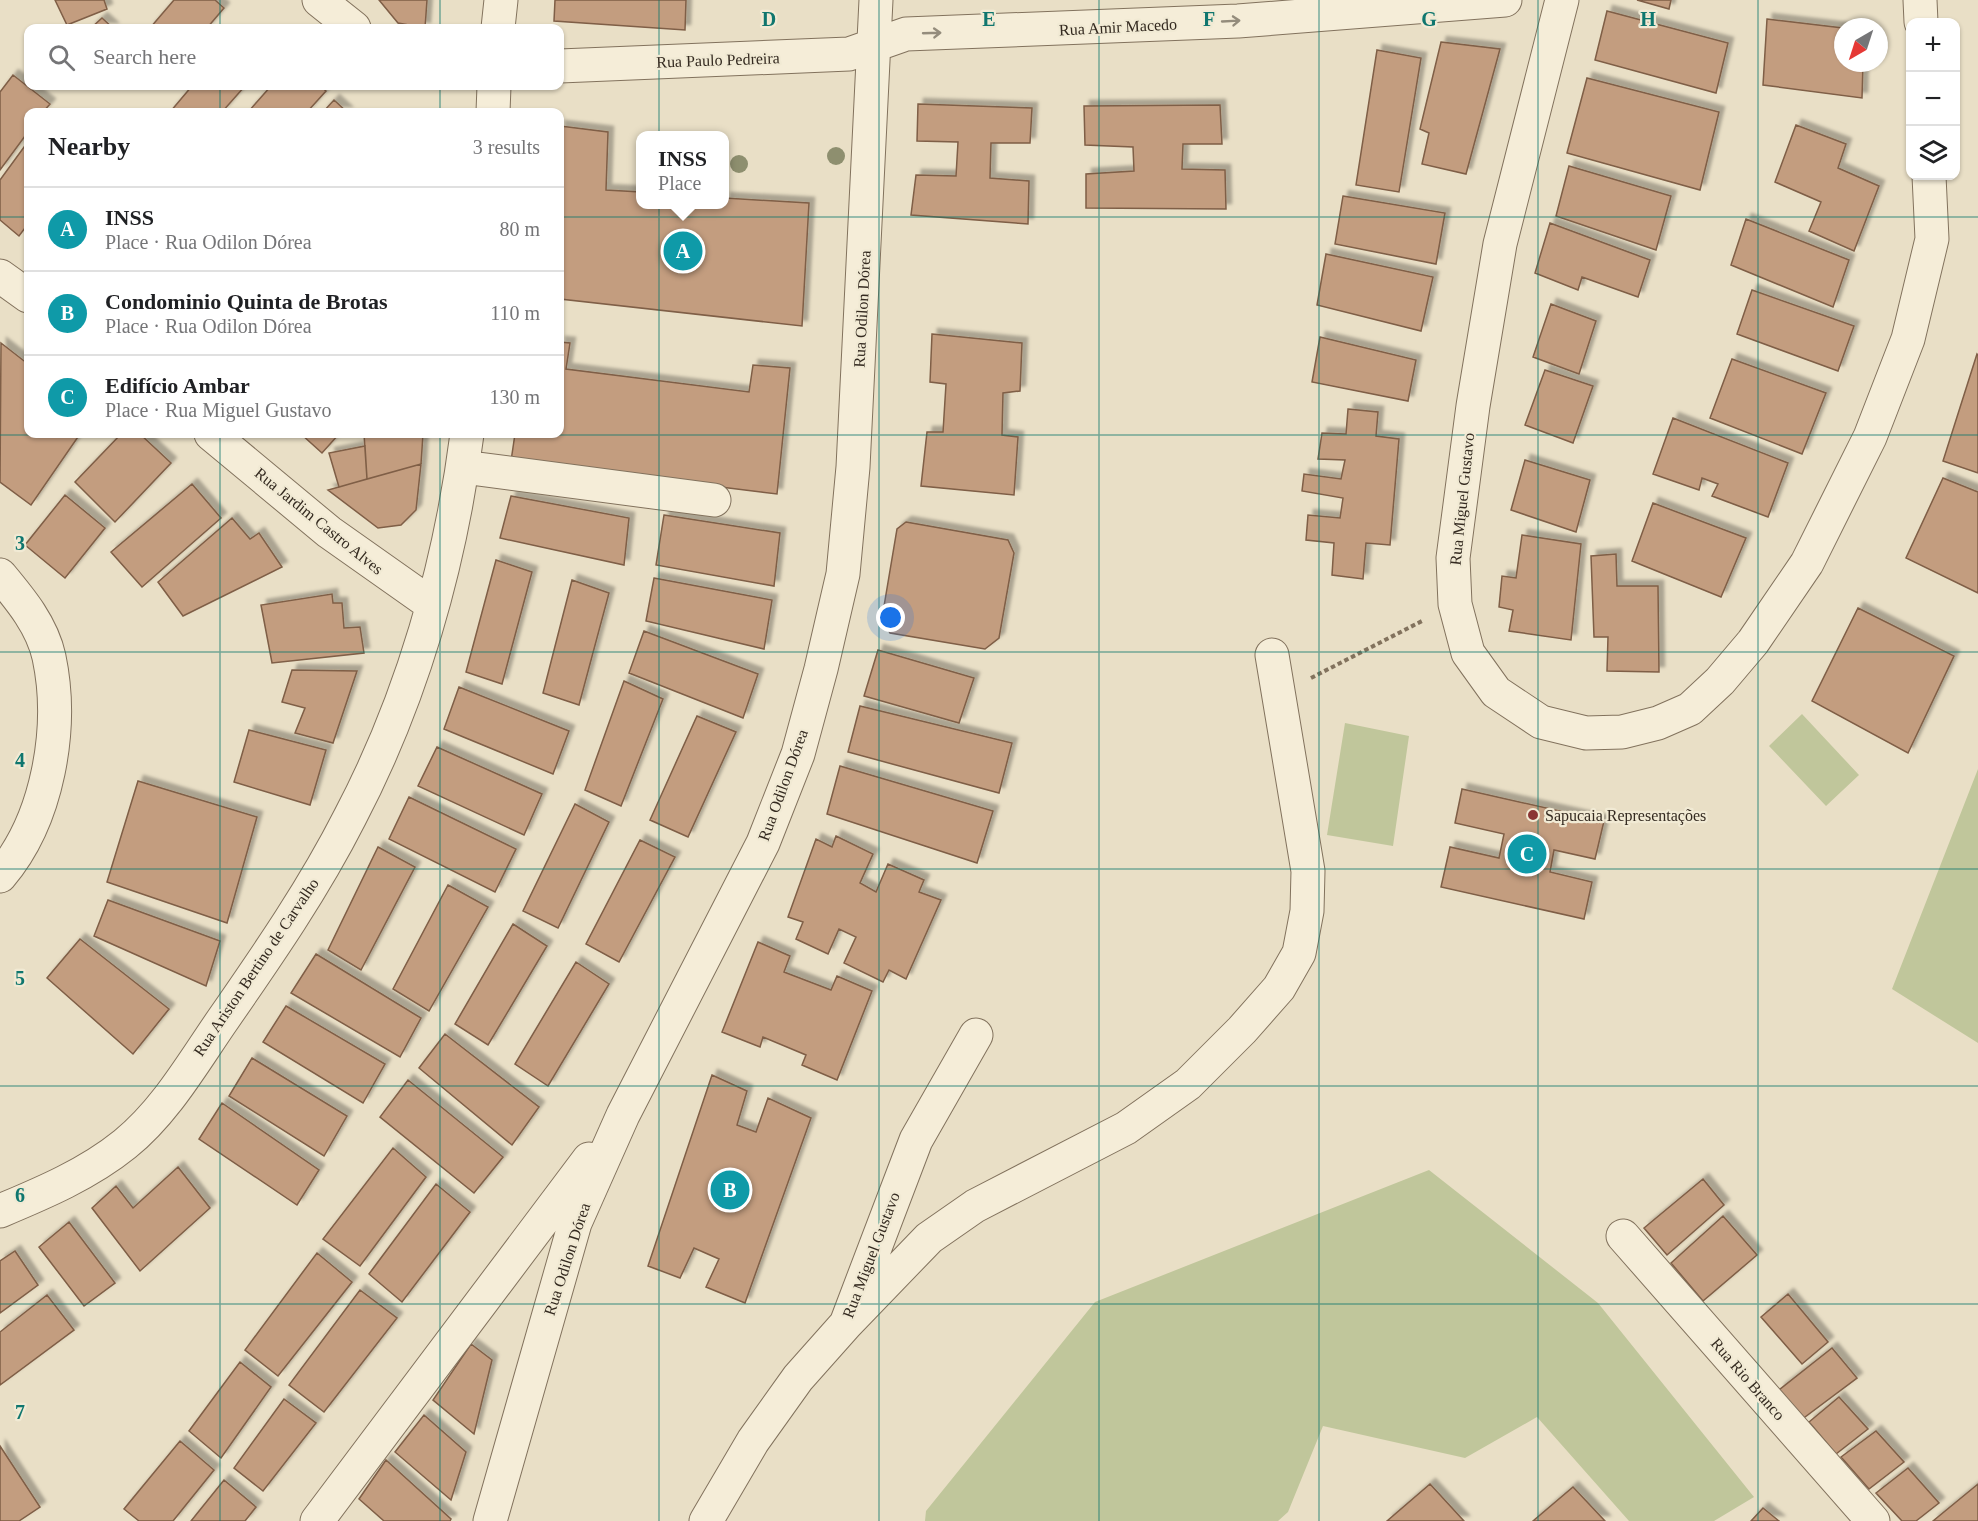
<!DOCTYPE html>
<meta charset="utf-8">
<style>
:root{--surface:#fff;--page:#f2f2f2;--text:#202124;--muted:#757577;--line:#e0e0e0;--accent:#d93025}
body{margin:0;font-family:"Times New Roman",serif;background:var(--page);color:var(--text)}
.controls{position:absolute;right:18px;top:18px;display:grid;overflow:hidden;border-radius:12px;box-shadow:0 2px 4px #0004}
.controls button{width:54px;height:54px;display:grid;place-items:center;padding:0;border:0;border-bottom:2px solid var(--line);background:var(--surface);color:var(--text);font:30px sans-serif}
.compass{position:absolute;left:1834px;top:18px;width:54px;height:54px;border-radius:50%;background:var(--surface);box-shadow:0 2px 4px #0004;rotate:219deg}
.you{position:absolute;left:891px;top:618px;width:21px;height:21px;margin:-15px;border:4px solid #fff;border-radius:50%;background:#1a73e8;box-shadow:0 0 0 9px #1a73e833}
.badge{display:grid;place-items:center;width:39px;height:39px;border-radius:50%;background:var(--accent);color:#fff;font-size:20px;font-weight:700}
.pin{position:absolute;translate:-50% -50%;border:3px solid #fff;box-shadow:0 2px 6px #0006}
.popup{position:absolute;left:636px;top:131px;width:93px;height:78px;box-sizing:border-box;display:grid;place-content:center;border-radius:12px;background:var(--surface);filter:drop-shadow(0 2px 4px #0005);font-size:20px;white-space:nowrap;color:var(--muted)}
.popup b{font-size:22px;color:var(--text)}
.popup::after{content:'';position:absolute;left:50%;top:100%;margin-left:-12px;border:12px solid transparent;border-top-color:var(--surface)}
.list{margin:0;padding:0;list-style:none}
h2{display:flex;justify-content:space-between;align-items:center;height:78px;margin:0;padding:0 24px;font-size:26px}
h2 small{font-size:20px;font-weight:400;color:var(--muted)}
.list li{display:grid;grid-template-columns:39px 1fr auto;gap:18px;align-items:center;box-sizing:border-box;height:84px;padding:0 24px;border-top:2px solid var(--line)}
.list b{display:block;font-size:22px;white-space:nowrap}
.list p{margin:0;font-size:20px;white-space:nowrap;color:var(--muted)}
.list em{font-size:20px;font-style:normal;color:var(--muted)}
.icon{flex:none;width:33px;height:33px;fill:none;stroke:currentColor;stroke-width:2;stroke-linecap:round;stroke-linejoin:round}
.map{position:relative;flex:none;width:1978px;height:1521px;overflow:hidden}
.search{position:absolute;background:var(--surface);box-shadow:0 2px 4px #0004;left:24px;top:24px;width:540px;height:66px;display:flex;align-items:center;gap:15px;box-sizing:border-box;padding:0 21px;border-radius:12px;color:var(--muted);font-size:22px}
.panel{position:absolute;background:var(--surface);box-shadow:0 2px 4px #0004;left:24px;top:108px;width:540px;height:330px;border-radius:12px}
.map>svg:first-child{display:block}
</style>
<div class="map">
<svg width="1978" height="1521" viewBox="0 0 1978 1521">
<defs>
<filter id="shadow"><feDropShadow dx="5.5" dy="-5.5" stdDeviation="1.5" flood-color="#0004"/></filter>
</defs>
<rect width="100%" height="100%" fill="#e9dfc6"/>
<path fill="#c0c69b" d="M1802,714L1859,775L1826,806L1769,746Z
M1345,723L1409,736L1393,846L1327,835Z
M1978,769V1043L1892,989Z
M1429,1170L1598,1303L1754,1497L1714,1521H1629L1537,1417L1465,1458L1323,1426L1288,1512L1278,1521H925L926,1511L1095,1302Z"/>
<path fill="#c39d7f" stroke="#7f5e46" stroke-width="1.5" filter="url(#shadow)" d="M55,0H104L107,9L67,25Z
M174,0H215L224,8L207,28H150Z
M379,0H427L425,28L398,23Z
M555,0H686L685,30L554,21Z
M1637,0H1671L1669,9Z
M1607,11L1728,43L1716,93L1595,60Z
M102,18L113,28H91Z
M1767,19L1843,28V63H1863L1862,98L1763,85Z
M1441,42L1500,49L1466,174L1422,164L1429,133L1420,129Z
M1377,50L1421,58L1399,192L1356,185Z
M13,75L50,104L43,112H28V132L0,170V92Z
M1587,78L1719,112L1700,190L1567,153Z
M192,86H245L222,112H170Z
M271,86H320L326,91L307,112H248Z
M334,100L347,112H323Z
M918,104L1032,108L1030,143H991L990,178L1029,181L1028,224L911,215L916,175L956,176L958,142L917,141Z
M1220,105L1222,144H1183L1182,169L1225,170L1226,209L1086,208V174L1134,171L1133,147L1085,145L1084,106Z
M1796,125L1846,144L1838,168L1879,186L1854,251L1809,231L1821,202L1775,182Z
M560,126L608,132L606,190L641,192V204H725V198L809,203L802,326L560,299Z
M27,143L28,224L19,236L0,220V180Z
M1569,166L1671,196L1656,250L1556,216Z
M1343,196L1445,213L1436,264L1335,244Z
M1746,219L1849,260L1833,307L1731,265Z
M1550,223L1650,260L1638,297L1582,277L1578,290L1535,273Z
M1326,254L1433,277L1421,331L1317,305Z
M1752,290L1854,326L1838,371L1737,334Z
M1551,304L1596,321L1579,374L1533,357Z
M932,334L1022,343L1020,391L1003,393L1002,435L1018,437L1014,495L921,486L927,432H943L946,384L930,382Z
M1320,337L1416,360L1408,401L1312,382Z
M560,342L570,343L566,369L749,392L753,365L790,368L777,494L511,461L515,434H560Z
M1,343L28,364V434H80L31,505L0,482Z
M1977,354L1978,355V473L1943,461Z
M1732,359L1826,393L1802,454L1710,418Z
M1545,370L1593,386L1573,443L1525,425Z
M1348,409L1378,412L1376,436L1399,439L1390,545L1366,543L1363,579L1332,575L1334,543L1306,540L1308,515L1340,518L1343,498L1302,491L1304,474L1341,479L1345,460L1318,459L1322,433L1346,434Z
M1673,418L1788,463L1768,517L1712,496L1718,484L1702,478L1699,490L1653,474Z
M121,434H140L171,463L115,522L75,482Z
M301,434H339L322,453Z
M364,434H423L421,464L367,479Z
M365,446L367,479L339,487L329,453Z
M1525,460L1590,480L1576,532L1511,510Z
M421,464L416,510L401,525L378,528L328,490Z
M1943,478L1978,492V593L1906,558Z
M192,484L221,518L142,587L111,552Z
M65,495L105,528L65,578L25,545Z
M511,496L629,518L624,565L500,538Z
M1653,503L1746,538L1721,597L1632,561Z
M664,515L780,533L774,586L656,565Z
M232,518L250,539L259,533L282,567L183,616L158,582Z
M906,522L1008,540L1014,553L999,638L985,649L890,633L882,618L897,529Z
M1522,535L1581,544L1571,640L1509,631L1513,610L1499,607L1502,576L1516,578Z
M1616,554L1617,586H1658L1659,672L1607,671L1608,637H1594L1591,556Z
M496,560L532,572L502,684L466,672Z
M654,578L772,600L764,649L646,621Z
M572,580L609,593L579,705L543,693Z
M332,594L333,603H342L344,628L360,627L364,653L272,663L261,605Z
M1858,608L1954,656L1908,753L1812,701Z
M644,631L758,674L743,718L629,673Z
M878,650L974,678L959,723L864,696Z
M292,670L357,671L333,743L295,733L305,708L282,702Z
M624,681L663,699L621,806L585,790Z
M459,687L569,731L553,774L444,729Z
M860,706L1012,743L999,793L848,752Z
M697,716L736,732L688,837L650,820Z
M249,730L326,750L310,805L234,782Z
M437,747L542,794L524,835L418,786Z
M840,766L993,811L977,863L827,814Z
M138,781L257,817L227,923L107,882Z
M1462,789L1604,821L1595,859L1554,850L1550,872L1592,882L1584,919L1441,887L1450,847L1499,858L1504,834L1455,823Z
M409,797L516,849L495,892L389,839Z
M575,804L609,822L558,928L523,911Z
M836,836L873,854L860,883L876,892L888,864L924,880L919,892L941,900L906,979L889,970L883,982L844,963L856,937L839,929L828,954L796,939L803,922L788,917L816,839L832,847Z
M640,840L675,857L619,962L586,944Z
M378,847L415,867L361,970L328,950Z
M448,885L488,907L429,1011L393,989Z
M108,900L220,941L206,986L94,936Z
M513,924L547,946L488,1045L455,1024Z
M80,939L169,1009L133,1054L47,978Z
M758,942L790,956L784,972L831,990L837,976L872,991L837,1080L802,1065L806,1055L763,1037L760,1047L722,1032Z
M316,954L421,1018L400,1057L291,993Z
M576,962L609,984L548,1086L515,1064Z
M286,1006L385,1064L363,1103L263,1042Z
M445,1034L539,1107L512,1145L419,1068Z
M252,1058L347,1116L324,1156L229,1096Z
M712,1075L747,1091L737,1125L756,1132L768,1098L811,1118L745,1303L706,1287L719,1259L694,1248L680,1278L648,1266Z
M408,1080L503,1157L474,1193L380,1117Z
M222,1103L319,1170L297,1205L199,1139Z
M393,1148L426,1177L360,1266L323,1239Z
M178,1167L210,1208L140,1271L92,1208L116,1186L133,1208Z
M1703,1179L1724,1205L1667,1255L1644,1228Z
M436,1184L470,1212L402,1302L369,1274Z
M1723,1216L1757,1255L1703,1301L1671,1263Z
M69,1222L115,1283L84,1306L39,1247Z
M15,1251L38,1285L0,1313V1261Z
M317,1253L352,1282L278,1376L245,1350Z
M360,1290L397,1318L324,1412L289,1385Z
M1788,1294L1828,1342L1802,1364L1761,1317Z
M47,1295L74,1330L0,1385V1332Z
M471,1344L492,1360L474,1434L433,1400Z
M1832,1348L1857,1378L1801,1420L1779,1390Z
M240,1362L271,1387L221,1458L189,1431Z
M1839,1397L1868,1429L1836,1454L1809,1422Z
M284,1399L316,1423L263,1491L234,1468Z
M424,1415L466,1452L451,1500L395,1452Z
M1876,1431L1904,1462L1869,1489L1841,1457Z
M180,1441L214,1470L173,1521H139L124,1509Z
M0,1446L40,1507L19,1521H0Z
M386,1460L451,1519L450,1521H384L359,1499Z
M1908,1468L1939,1503L1916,1521H1902L1876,1493Z
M224,1480L256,1507L245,1521H191Z
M1430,1484L1464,1521H1387Z
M1978,1484V1521H1933Z
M1573,1487L1605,1521H1533Z
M1763,1508L1779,1521H1751Z"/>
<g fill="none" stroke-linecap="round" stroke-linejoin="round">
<defs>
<path id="minor" d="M319,0L354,28
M1562,0L1500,244L1473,406L1453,558L1455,604L1468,653L1496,692L1541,722L1586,733L1622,732L1658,723L1690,709L1720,681L1753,642L1807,563L1870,437L1908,339L1932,239L1929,176
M1920,0L1921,22
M498,28L501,0
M560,66L849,54L906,34L1238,21L1505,0
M493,112L494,86
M0,276L28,296
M211,434L329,532L431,604
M463,467L714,500
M0,575C20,599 42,625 49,657C64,728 48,820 0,876
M0,1211C43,1193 88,1174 125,1144C166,1111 194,1061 224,1018C269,953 314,888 350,817C412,699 450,566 467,434
M1623,1236L1873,1521
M846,1324L929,1238L975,1206L1126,1128L1188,1084L1242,1030L1279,988L1299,953L1307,911L1308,871L1272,655
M317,1521L589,1159
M490,1521L575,1223L623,1115L763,843L798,754L821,669L843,574L853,467L876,0
M706,1521L753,1441L798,1378L846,1324L916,1140L976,1035"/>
</defs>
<use href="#minor" stroke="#82725d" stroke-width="35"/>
<path stroke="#82725d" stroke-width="4" stroke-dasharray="4.5 3" stroke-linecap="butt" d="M1311,678L1424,620"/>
<use href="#minor" stroke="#f5edd8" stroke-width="33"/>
</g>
<g fill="#8e8f6f">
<circle cx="836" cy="156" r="9"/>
<circle cx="739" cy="164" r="9"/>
</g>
<defs><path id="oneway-shaft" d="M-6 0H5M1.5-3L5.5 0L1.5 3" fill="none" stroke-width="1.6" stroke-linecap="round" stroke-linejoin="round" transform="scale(1.5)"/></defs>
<g stroke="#948c7c">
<use href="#oneway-shaft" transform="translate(1231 21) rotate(-3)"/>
<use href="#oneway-shaft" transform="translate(932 33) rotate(-2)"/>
</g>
<path fill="none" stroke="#0f766e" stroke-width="1.5" stroke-opacity="0.55" d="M220,0V28M440,0V28M659,0V1521M879,0V1521M1099,0V1521M1319,0V1521M1538,0V1521M1758,0V1521M220,86V112M440,86V112M0,217H28M560,217H1978M220,434V1521M440,434V1521M0,435H1978M0,652H1978M0,869H1978M0,1086H1978M0,1304H1978"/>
<circle fill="#8b3534" stroke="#f1ead4" stroke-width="2" cx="1533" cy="815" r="6"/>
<g text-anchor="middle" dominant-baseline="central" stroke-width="4.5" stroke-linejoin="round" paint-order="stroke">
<g font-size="16" fill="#342a20" stroke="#f1ead4">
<text transform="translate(1118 27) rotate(-3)">Rua Amir Macedo</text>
<text transform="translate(718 60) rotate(-2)">Rua Paulo Pedreira</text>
<text transform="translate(862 309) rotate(-87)">Rua Odilon Dórea</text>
<text transform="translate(1462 499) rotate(-84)">Rua Miguel Gustavo</text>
<text transform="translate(319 521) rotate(39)">Rua Jardim Castro Alves</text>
<text transform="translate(783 785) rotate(-70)">Rua Odilon Dórea</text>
<text transform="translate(256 967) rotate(-56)">Rua Ariston Bertino de Carvalho</text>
<text transform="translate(871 1255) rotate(-69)">Rua Miguel Gustavo</text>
<text transform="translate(567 1259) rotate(-72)">Rua Odilon Dórea</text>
<text transform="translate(1748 1379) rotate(49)">Rua Rio Branco</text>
</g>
<g font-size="16" fill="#342a20" stroke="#f1ead4" text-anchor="start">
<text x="1545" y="815">Sapucaia Representações</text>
</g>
</g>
<g font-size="20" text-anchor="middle" font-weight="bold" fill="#0f766e" stroke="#f1ead4" stroke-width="4.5" stroke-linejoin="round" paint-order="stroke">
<text x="769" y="26">D</text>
<text x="989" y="26">E</text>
<text x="1209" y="26">F</text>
<text x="1429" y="26">G</text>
<text x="1648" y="26">H</text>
<text x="20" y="550">3</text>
<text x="20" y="767">4</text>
<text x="20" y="985">5</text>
<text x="20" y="1202">6</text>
<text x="20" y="1419">7</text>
</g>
</svg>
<div class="controls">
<button>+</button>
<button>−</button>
<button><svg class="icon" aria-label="layers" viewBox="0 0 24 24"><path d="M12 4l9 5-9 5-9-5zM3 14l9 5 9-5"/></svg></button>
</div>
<svg class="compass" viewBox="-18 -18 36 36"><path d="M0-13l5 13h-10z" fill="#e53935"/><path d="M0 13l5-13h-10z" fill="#757577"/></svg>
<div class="you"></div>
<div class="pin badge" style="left:683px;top:251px;background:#0f9aa8">A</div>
<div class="popup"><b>INSS</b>Place</div>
<div class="pin badge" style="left:730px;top:1190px;background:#0f9aa8">B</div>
<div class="pin badge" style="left:1527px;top:854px;background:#0f9aa8">C</div>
<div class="search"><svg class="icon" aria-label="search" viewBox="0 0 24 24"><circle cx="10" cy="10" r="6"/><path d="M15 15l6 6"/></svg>Search here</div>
<section class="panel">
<h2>Nearby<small>3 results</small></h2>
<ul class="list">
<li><span class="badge" style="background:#0f9aa8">A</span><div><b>INSS</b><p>Place · Rua Odilon Dórea</p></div><em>80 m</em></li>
<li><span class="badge" style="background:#0f9aa8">B</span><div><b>Condominio Quinta de Brotas</b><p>Place · Rua Odilon Dórea</p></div><em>110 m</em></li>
<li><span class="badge" style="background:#0f9aa8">C</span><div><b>Edifício Ambar</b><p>Place · Rua Miguel Gustavo</p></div><em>130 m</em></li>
</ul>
</section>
</div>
